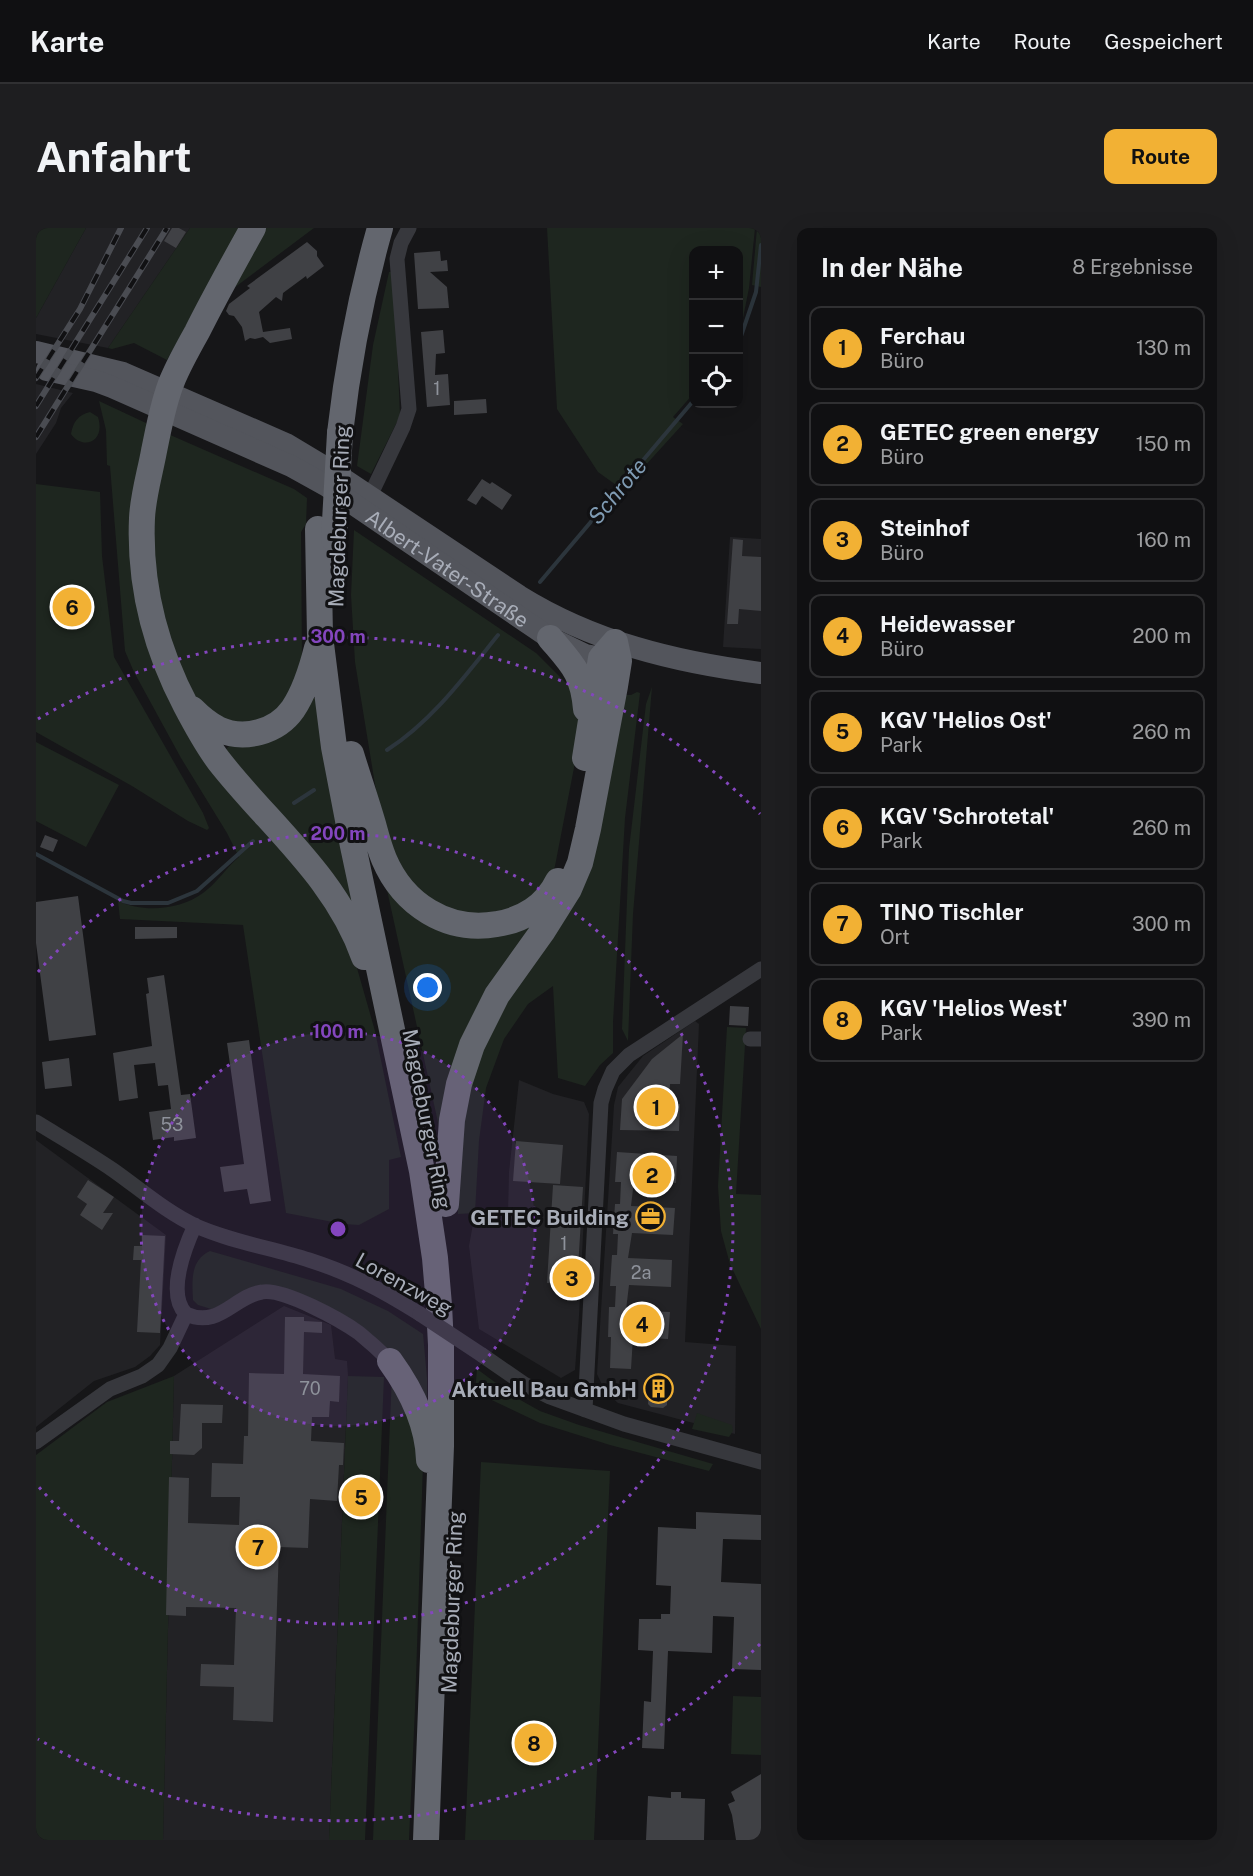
<!DOCTYPE html>
<html lang="de">
<meta charset="utf-8">
<style>
:root{--surface:#101012;--page:#1e1e20;--text:#f1f3f6;--muted:#9c9d9f;--line:#303032;--accent:#f2b134}
body{margin:0;font-family:"Public Sans",sans-serif;background:var(--page);color:var(--text)}
.controls{position:absolute;right:18px;top:18px;display:grid;overflow:hidden;border-radius:12px;box-shadow:0 6px 24px #0002}
.controls button{width:54px;height:54px;display:grid;place-items:center;padding:0;border:0;border-bottom:2px solid var(--line);background:var(--surface);color:var(--text);font:30px sans-serif}
.you{position:absolute;left:392px;top:760px;width:21px;height:21px;margin:-15px;border:4px solid #fff;border-radius:50%;background:#1a73e8;box-shadow:0 0 0 9px #1a73e833}
.badge{display:grid;place-items:center;width:39px;height:39px;border-radius:50%;background:var(--accent);color:#111;font-size:20px;font-weight:700}
.pin{position:absolute;translate:-50% -50%;border:3px solid #fff;box-shadow:0 2px 6px #0006}
.list{margin:0;padding:0;list-style:none}
h2{display:flex;justify-content:space-between;align-items:center;height:78px;margin:0;padding:0 24px;font-size:26px}
h2 small{font-size:20px;font-weight:400;color:var(--muted)}
.list li{display:grid;grid-template-columns:39px 1fr auto;gap:18px;align-items:center;box-sizing:border-box;height:84px;margin:0 12px 12px;padding:0 12px;border:2px solid var(--line);border-radius:12px}
.list b{display:block;font-size:22px;white-space:nowrap}
.list p{margin:0;font-size:20px;white-space:nowrap;color:var(--muted)}
.list em{font-size:20px;font-style:normal;color:var(--muted)}
.icon{flex:none;width:33px;height:33px;fill:none;stroke:currentColor;stroke-width:2;stroke-linecap:round;stroke-linejoin:round}
.map{position:relative;flex:none;width:725px;height:1612px;overflow:hidden;border-radius:12px}
header{display:flex;align-items:center;gap:36px;box-sizing:border-box;height:84px;padding:0 30px;background:var(--surface);border-bottom:2px solid var(--line)}
header strong{font-size:28px}
nav{display:flex;gap:33px;margin-inline-start:auto;font-size:21px}
.intro{display:flex;align-items:center;justify-content:space-between;box-sizing:border-box;height:144px;padding:0 36px}
h1{margin:0;font-size:42px}
.button{padding:15px 27px;border-radius:12px;background:var(--accent);color:#111;font-size:21px;font-weight:700}
main{display:flex;gap:36px;padding:0 36px}
aside{flex:1;background:var(--surface);border-radius:12px;box-shadow:0 6px 24px #0002}
.map>svg:first-child{display:block}
</style>
<header>
<strong>Karte</strong>
<nav><a>Karte</a><a>Route</a><a>Gespeichert</a></nav>
</header>
<div class="intro"><h1>Anfahrt</h1><a class="button">Route</a></div>
<main>
<div class="map">
<svg width="725" height="1612" viewBox="0 0 725 1612">
<rect width="100%" height="100%" fill="#161618"/>
<path fill="#222225" d="M50,0H154L72,120L0,106V90Z
M0,156L37,165L25,180L20,195L0,226Z
M694,309L725,311V421L687,419Z
M659,793L663,796L649,1114L700,1118L699,1206L582,1175L569,1163L561,1146L578,877L582,859L607,828Z
M483,852L517,866L548,874L553,886L543,1088L539,1142L525,1150L443,1101L433,1018L439,985H472L473,944Z
M0,912L130,1007L124,1117L114,1128L99,1139L58,1153L0,1199Z
M248,1078L295,1097L299,1131L311,1133L312,1148L293,1612H127L138,1148Z"/>
<path fill="#1e261f" d="M0,0H50L0,90Z
M154,0H205L131,132L98,115L76,121L72,120Z
M228,0H278L194,63Z
M511,0H719L713,60L703,110L702,22H658L657,166L637,189L647,196L587,262L562,244L521,181Z
M721,0H725V59L716,57Z
M353,44H358L364,188L335,246L321,238L337,117Z
M63,173L110,195L111,198L108,400L277,654L317,726L339,803L365,929L353,932V981L323,997L307,996L250,985L207,697L84,691L82,673C108,685 144,682 167,665C181,655 190,640 203,629L191,605L145,530L98,444L89,423L74,238L71,237L70,202Z
M54,184L62,189C70,215 46,222 35,206C37,194 42,187 54,184Z
M132,206L258,261L271,270L270,296L265,304L266,432L251,474L228,492L191,496L165,482L128,401L114,306Z
M0,256L64,264L66,328L78,429L167,585L173,600L171,602L152,593L96,558L0,504Z
M318,302L500,425L535,460L544,474L542,519L519,638L514,651L479,683L418,688L369,653L345,593L319,434L315,367Z
M616,459L597,686L592,813L586,801L593,621L610,476Z
M601,464L604,465L589,590L577,794V825L564,837L549,858L522,850L517,758L492,776L468,811L450,860L443,913L439,985L422,986V949L428,877L448,808L517,702L588,467H595Z
M276,470H281L323,685L189,522L194,517Z
M0,514L83,557L50,619L0,593Z
M353,661L367,678L500,690L403,899L351,662Z
M691,799L710,800L700,966L725,967V1101L694,1036L685,1003L682,958Z
M174,1023L305,1061L352,1083L387,1106L391,1150V1189L368,1144L247,1060L175,1081L162,1077L157,1072C156,1053 154,1032 174,1023Z
M441,1141L479,1169L504,1183L543,1197L677,1236L673,1243L574,1217L504,1195L439,1164Z
M356,1145L362,1155L387,1235L379,1480L373,1612H337Z
M138,1148L127,1612H0V1227L71,1174Z
M312,1148L348,1149L329,1612H293Z
M661,1185L696,1197L697,1203L693,1209L656,1201Z
M445,1234L574,1243L558,1612H429Z
M697,1468L725,1469V1527L695,1526Z"/>
<g fill="none" stroke-linecap="round" stroke-linejoin="round">
<path stroke="#2c353c" stroke-width="4" d="M702,117L720,64L725,17
M504,354L658,172
M351,522C396,493 429,448 462,407
M258,575L278,562
M0,626L87,673L95,675H132L161,663L217,613"/>
</g>
<path fill="#404145" d="M136,0H143L150,4L140,20L128,13Z
M271,14L281,23V28L288,38L271,51L270,48L247,65L246,73L240,69L223,84L227,104L254,100L256,111L234,115L227,109L219,111L214,110L209,113L206,99L198,88L193,87L190,83L193,76L214,60L211,58Z
M404,23L405,33L411,32L412,43L394,44L411,59L413,80L382,81L378,25Z
M407,102L409,125L400,126L399,147L412,146L414,177L391,179L385,104Z
M450,171L451,185L418,187V173Z
M446,251L454,256L456,254L476,267L466,282L446,268L440,277L431,272Z
M697,311L707,312L706,328L725,329V383L703,381L702,396H691Z
M9,607L22,612L17,624L4,619Z
M42,668L60,807L13,813L0,715V674Z
M99,699H141V710L99,711Z
M128,747L145,867L154,866L160,910L138,913V909L117,912L113,884L135,881L132,857L122,858L119,835L98,837L102,870L83,873L77,825L116,818L110,766L113,765L111,750Z
M694,778L713,779L712,798L693,797Z
M647,806L644,856H634L633,875L644,876L643,903L584,902L586,871L616,831Z
M213,812L235,973L214,976L211,961L188,964L184,939L208,936L191,815Z
M33,830L36,858L9,861L6,834Z
M480,913L527,917L524,956L477,953Z
M581,924L641,928L640,955L598,953L595,978L639,980L637,1007L596,1005L592,1030L636,1032L635,1059L593,1057L590,1082L634,1084L632,1111L597,1109L595,1141L574,1140L575,1109H572L573,1079H579L580,1058H574L576,1027H581L582,1006H577L579,976H584L585,954H579Z
M52,952L78,969L67,985H77L66,1002L44,987L51,976L41,969Z
M517,957L547,959L541,1057L511,1055Z
M106,1007L129,1008L124,1105L101,1104L105,1032H97L98,1018H106Z
M249,1089H268V1093L286,1094V1105L268,1104L267,1146L304,1148L303,1174L294,1173L293,1189H276L275,1213L308,1215L307,1237H303L301,1273L274,1271L272,1320L243,1319L237,1494L197,1492L198,1459L164,1458L165,1436L198,1437L200,1380L150,1379V1388L130,1387L133,1249L153,1250L152,1295L203,1297L204,1269H175L176,1235L207,1236L208,1208H212L213,1145L248,1146Z
M614,1147L632,1148L631,1177L627,1180L615,1179L612,1176Z
M145,1176L187,1177L186,1195H166V1220L158,1227L134,1226V1213H143Z
M660,1284L725,1287V1312L687,1311L685,1354L725,1356V1442L696,1441L698,1389L677,1388L676,1425L632,1423L628,1521L606,1520L608,1473L615,1474L617,1423L602,1422L603,1391H625V1386H634L635,1358L620,1357L622,1299L660,1301Z
M725,1546V1612H700L696,1587L692,1576L699,1573L695,1564Z
M635,1564H645V1570L669,1571L668,1612H610L612,1568L635,1570Z"/>
<g fill="none" stroke-linecap="round" stroke-linejoin="round">
<path stroke="#37383d" stroke-width="15" d="M334,268L367,199L373,181L361,31L365,15L373,0
M714,811H725
M0,894C26,910 52,925 77,942C104,961 130,984 160,998C196,1014 236,1020 273,1032C316,1046 346,1062 384,1086
M150,1086C183,1101 198,1068 226,1064C247,1060 305,1092 323,1105C334,1114 344,1123 354,1133
M446,1127L488,1156L514,1169L588,1196L725,1234
M549,1182L565,875L569,861L577,843L593,827L725,741
M0,1214L74,1161L106,1148L122,1137L134,1120L150,1086C130,1066 149,1019 159,997"/>
<g stroke="#53555c" stroke-width="22">
<path d="M0,124L87,145L250,216L295,243L483,368C557,414 639,434 725,445"/>
<path id="s1" d="M11,142L60,153L76,159L255,238L291,258L514,410L549,427L581,432"/>
</g>
<path stroke="#63666e" stroke-width="26" d="M217,0C198,34 179,68 161,104C152,120 143,136 136,153C127,175 123,199 118,223C114,245 107,268 106,290C103,357 119,419 150,478C160,497 170,516 183,533C233,597 300,649 328,729
M304,205C312,135 325,67 344,0
M282,301L284,408L298,519L317,618L386,943L399,1030L403,1077L405,1117V1218L390,1612
M514,410C536,436 547,445 550,481
M156,481C164,489 172,496 182,501C208,513 241,504 257,481C269,463 276,440 281,420
M315,526C322,549 330,572 337,596C340,607 343,619 348,631C367,676 411,705 461,696C487,692 510,678 522,653
M549,530L565,430L579,414
M410,976L416,892L423,856L436,817L461,767L506,704L533,661L544,635L552,601L579,458L583,433L579,414
M354,1133C375,1162 392,1196 393,1232"/>
<defs>
<path id="rail" d="M0,150L44,81L85,0
M0,178L111,0
M0,209L131,0"/>
</defs>
<use href="#rail" stroke="#4a4c52" stroke-width="6"/>
<use href="#rail" stroke="#111113" stroke-width="4" stroke-dasharray="11" stroke-linecap="butt"/>
<path stroke="#37383d" stroke-width="15" d="M384,1086L446,1127"/>
<path stroke="#63666e" stroke-width="26" d="M298,311L304,205"/>
</g>
<circle cx="302" cy="1001" r="197" fill="#8446be" fill-opacity=".12"/>
<g fill="none" stroke="#8446be" stroke-width="3" stroke-dasharray="3 6">
<circle cx="302" cy="1001" r="197"/>
<path d="M2 744A395 395 0 1 1 2 1258"/>
<path d="M724 1416A592 592 0 0 1 2 1511M2 491A592 592 0 0 1 724 586"/>
</g>
<defs>
<symbol id="office-ring" viewBox="-11 -11 22 22"><circle r="9.5" fill="#111113" stroke="#f2b134" stroke-width="1.5"/><path d="M-6-3h4V-5.5h4V-3h4V5H-6ZM-1-4.5V-3h2v-1.5ZM-6 0V1H6V0Z" fill="#f2b134"/></symbol>
<symbol id="building-ring" viewBox="-11 -11 22 22"><circle r="9.5" fill="#111113" stroke="#f2b134" stroke-width="1.5"/><path d="M-4-6H4V6H1V3H-1V6H-4ZM-2.5-4.3h1.7v1.8h-1.7ZM.8-4.3h1.7v1.8H.8ZM-2.5-1h1.7V.8h-1.7ZM.8-1h1.7V.8H.8Z" fill="#f2b134"/></symbol>
</defs>
<g fill-rule="evenodd">
<use href="#office-ring" x="598" y="972" width="33" height="33"/>
<use href="#building-ring" x="606" y="1144" width="33" height="33"/>
</g>
<g text-anchor="middle" dominant-baseline="central" stroke-width="6" stroke-linejoin="round" paint-order="stroke">
<g font-size="18" fill="#8e929b">
<text x="401" y="160">1</text>
<text x="136" y="896">53</text>
<text x="528" y="1015">1</text>
<text x="605" y="1044">2a</text>
<text x="274" y="1160">70</text>
</g>
<g font-size="21" fill="#a8adb8" stroke="#111113">
<text transform="translate(303 288) rotate(-88)">Magdeburger Ring</text>
<text stroke="none"><textPath href="#s1" startOffset="450">Albert-Vater-Straße</textPath></text>
<text transform="translate(391 891) rotate(79)">Magdeburger Ring</text>
<text transform="translate(368 1056) rotate(29)">Lorenzweg</text>
<text transform="translate(416 1374) rotate(-88)">Magdeburger Ring</text>
</g>
<g font-size="21" font-weight="bold" fill="#a8adb8" stroke="#111113" text-anchor="end">
<text x="593" y="989">GETEC Building</text>
<text x="601" y="1161">Aktuell Bau GmbH</text>
</g>
<g font-size="22" font-style="italic" fill="#7f9bb3" stroke="#111113">
<text transform="translate(581 263) rotate(-50)">Schrote</text>
</g>
</g>
<circle cx="302" cy="1001" r="9" fill="#8446be" stroke="#111113" stroke-width="3"/>
<g font-size="18" text-anchor="middle" font-weight="bold" fill="#8446be" stroke="#111113" stroke-width="6" stroke-linejoin="round" paint-order="stroke">
<text x="302" y="415">300 m</text>
<text x="302" y="612">200 m</text>
<text x="302" y="810">100 m</text>
</g>
</svg>
<div class="controls">
<button>+</button>
<button>−</button>
<button><svg class="icon" aria-label="locate" viewBox="0 0 24 24"><circle cx="12" cy="12" r="6"/><path d="M12 2v4M12 18v4M2 12h4M18 12h4"/></svg></button>
</div>
<div class="you"></div>
<div class="pin badge" style="left:620px;top:879px">1</div>
<div class="pin badge" style="left:616px;top:947px">2</div>
<div class="pin badge" style="left:536px;top:1050px">3</div>
<div class="pin badge" style="left:606px;top:1096px">4</div>
<div class="pin badge" style="left:325px;top:1269px">5</div>
<div class="pin badge" style="left:36px;top:379px">6</div>
<div class="pin badge" style="left:222px;top:1319px">7</div>
<div class="pin badge" style="left:498px;top:1515px">8</div>
</div>
<aside>
<h2>In der Nähe<small>8 Ergebnisse</small></h2>
<ul class="list">
<li><span class="badge">1</span><div><b>Ferchau</b><p>Büro</p></div><em>130 m</em></li>
<li><span class="badge">2</span><div><b>GETEC green energy</b><p>Büro</p></div><em>150 m</em></li>
<li><span class="badge">3</span><div><b>Steinhof</b><p>Büro</p></div><em>160 m</em></li>
<li><span class="badge">4</span><div><b>Heidewasser</b><p>Büro</p></div><em>200 m</em></li>
<li><span class="badge">5</span><div><b>KGV 'Helios Ost'</b><p>Park</p></div><em>260 m</em></li>
<li><span class="badge">6</span><div><b>KGV 'Schrotetal'</b><p>Park</p></div><em>260 m</em></li>
<li><span class="badge">7</span><div><b>TINO Tischler</b><p>Ort</p></div><em>300 m</em></li>
<li><span class="badge">8</span><div><b>KGV 'Helios West'</b><p>Park</p></div><em>390 m</em></li>
</ul>
</aside>
</main>
